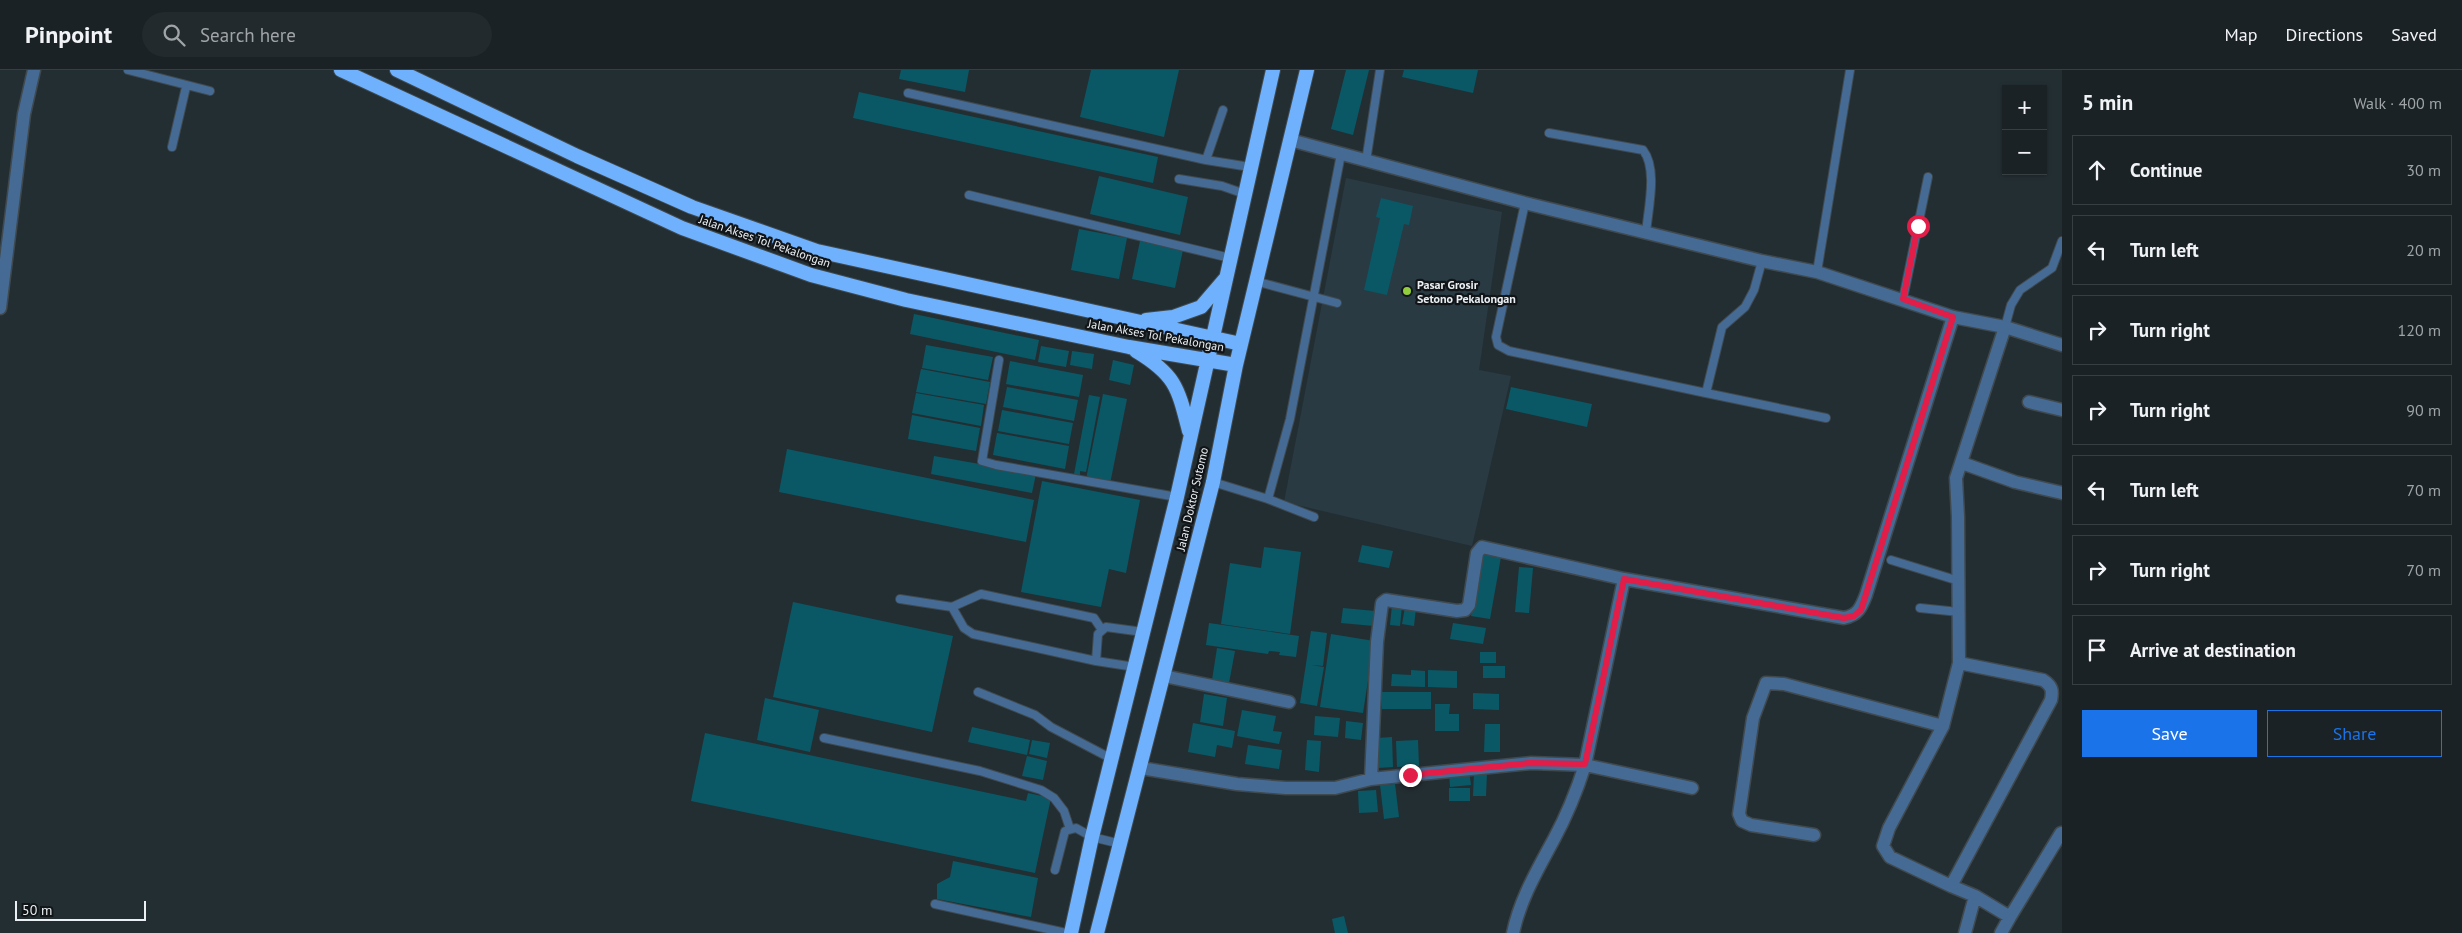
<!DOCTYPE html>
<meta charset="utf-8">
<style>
:root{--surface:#1a2226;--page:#232a2e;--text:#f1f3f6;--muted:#9fa4a7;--line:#383f43;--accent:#1a73e8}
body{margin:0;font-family:"PT Sans",sans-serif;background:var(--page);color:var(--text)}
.controls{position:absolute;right:15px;top:15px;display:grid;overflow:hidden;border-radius:0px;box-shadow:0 1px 4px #0004}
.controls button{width:45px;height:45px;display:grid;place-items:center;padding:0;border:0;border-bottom:1px solid var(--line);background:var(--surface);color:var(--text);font:25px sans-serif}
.scale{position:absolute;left:15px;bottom:12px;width:131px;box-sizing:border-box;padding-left:5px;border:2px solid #eaf0f4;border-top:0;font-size:14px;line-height:18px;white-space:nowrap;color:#eaf0f4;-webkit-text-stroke:4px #111518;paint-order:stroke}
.stop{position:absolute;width:15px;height:15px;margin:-11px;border:4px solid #e11d48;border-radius:50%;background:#fff}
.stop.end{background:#e11d48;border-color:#fff;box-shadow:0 1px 5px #0008}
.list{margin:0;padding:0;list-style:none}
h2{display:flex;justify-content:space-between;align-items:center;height:65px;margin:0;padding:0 20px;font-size:21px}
h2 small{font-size:16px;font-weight:400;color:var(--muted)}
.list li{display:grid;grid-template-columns:32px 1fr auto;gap:15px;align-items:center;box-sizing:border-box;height:70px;margin:0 10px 10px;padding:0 10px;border:1px solid var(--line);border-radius:0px}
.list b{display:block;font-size:19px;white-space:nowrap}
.list em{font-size:16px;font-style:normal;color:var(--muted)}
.actions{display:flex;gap:10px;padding:15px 20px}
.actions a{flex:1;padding:11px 0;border:1px solid var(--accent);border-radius:0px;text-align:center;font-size:18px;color:var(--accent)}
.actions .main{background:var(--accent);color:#fff}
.icon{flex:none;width:28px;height:28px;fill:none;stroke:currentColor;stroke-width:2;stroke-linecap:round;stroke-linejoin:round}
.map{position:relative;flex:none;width:2062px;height:863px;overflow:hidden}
header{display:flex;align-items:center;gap:30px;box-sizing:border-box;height:70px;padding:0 25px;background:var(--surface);border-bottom:1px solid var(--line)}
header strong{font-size:24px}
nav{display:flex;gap:28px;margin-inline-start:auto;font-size:18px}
.search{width:350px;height:45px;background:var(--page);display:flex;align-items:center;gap:12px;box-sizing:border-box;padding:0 18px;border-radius:28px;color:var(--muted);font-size:19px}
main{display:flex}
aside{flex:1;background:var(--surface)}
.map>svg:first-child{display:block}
</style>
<header>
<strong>Pinpoint</strong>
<div class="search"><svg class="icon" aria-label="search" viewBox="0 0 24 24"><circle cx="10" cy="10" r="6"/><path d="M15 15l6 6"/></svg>Search here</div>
<nav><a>Map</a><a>Directions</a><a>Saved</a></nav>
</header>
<main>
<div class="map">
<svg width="2062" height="863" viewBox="0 0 2062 863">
<rect width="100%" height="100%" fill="#232e33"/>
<path fill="#293a43" d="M1346,108L1502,142L1479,300L1511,306L1472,476L1284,432Z"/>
<path fill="#0a5865" d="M901,0H969L965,22L899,9Z
M1091,0H1179L1164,67L1080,47Z
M1346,0H1369L1353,65L1331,59Z
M1404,0H1478L1473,23L1402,7Z
M859,22L1158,87L1153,113L853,48Z
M1099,106L1188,127L1180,165L1090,144Z
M1381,128L1413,136L1409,155L1404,154L1387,225L1364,220L1380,148L1376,147Z
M1079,159L1127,168L1119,209L1071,200Z
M1140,171L1183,180L1175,218L1132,209Z
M914,244L1039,270L1035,290L910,264Z
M926,275L993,287L988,310L922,298Z
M1041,276L1069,281L1066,297L1038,292Z
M1072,281L1094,284L1092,299L1070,295Z
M1113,290L1134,295L1130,315L1109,310Z
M1010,291L1083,305L1079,327L1006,314Z
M921,299L990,312L986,334L916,322Z
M1007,317L1078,330L1074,351L1003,337Z
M1511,317L1592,334L1587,357L1506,339Z
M916,323L984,335L981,356L912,343Z
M1103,324L1127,329L1110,414L1086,409Z
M1089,325L1100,327L1086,402L1080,401V405L1074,404Z
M1002,340L1073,353L1069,374L998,361Z
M912,345L980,358L976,381L908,369Z
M997,363L1069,376L1065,399L993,385Z
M787,379L1034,430L1026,472L779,422Z
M934,386L1036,404L1032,423L931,404Z
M1042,411L1140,430L1126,503L1109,499L1101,537L1021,522Z
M1362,475L1393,481L1389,498L1358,492Z
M1264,477L1301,482L1290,564L1221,554L1230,493L1261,498Z
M1482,484L1501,487L1490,549L1471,546Z
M1519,497L1533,498L1529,543L1515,542Z
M793,532L953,566L932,662L773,627Z
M1392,535L1402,536L1400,556L1390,555Z
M1405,537L1416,538L1414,556L1402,554Z
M1343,538L1375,541L1374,556L1341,553Z
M1209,553L1299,566L1296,587L1279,585L1280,582L1269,581L1268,584L1206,575Z
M1453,553L1486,558L1483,574L1450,569Z
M1311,561L1327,563L1323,596L1311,595L1324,597L1317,636L1300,633Z
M1331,564L1374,571L1363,643L1320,637Z
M1217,578L1235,581L1229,613L1212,610Z
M1480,582H1496V593H1480Z
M1483,596H1505V608H1483Z
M1411,600L1425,601V617L1391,616L1392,604L1411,605Z
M1428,600L1457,601V618L1428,617Z
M1382,622H1431V639H1382Z
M1473,623L1499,624V640L1473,639Z
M1204,624L1227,628L1223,656L1200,652Z
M765,628L819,640L810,682L757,670Z
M1435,634H1450L1449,644H1459V661H1435Z
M1242,640L1276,646L1273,661L1282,662L1279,674L1237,666Z
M1315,646L1340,648L1338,667L1314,665Z
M1346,651L1363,653L1361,670L1345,668Z
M1193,653L1235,661L1232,678L1217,675L1215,687L1188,682Z
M1485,654H1500V682H1484Z
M972,657L1030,670L1027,685L968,672Z
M705,663L1026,731L1028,723L1051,728L1035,803L691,731Z
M1392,667L1393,697L1378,698L1377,668Z
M1032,670L1050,673L1047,688L1029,684Z
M1307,670L1321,671L1319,702L1305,700Z
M1418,670L1419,696L1397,697L1396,671Z
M1248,675L1282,680L1279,699L1245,694Z
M1027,686L1047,691L1043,710L1022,706Z
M1469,700L1471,715L1450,717L1449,702Z
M1474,703H1487L1486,726H1473Z
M1395,714L1399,747L1384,749L1380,715Z
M1449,718H1470V731H1449Z
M1376,720L1378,742L1359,743L1358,721Z
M953,791L1038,808L1031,847L937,829V814L950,807Z
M1344,846L1348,863H1335L1332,849Z"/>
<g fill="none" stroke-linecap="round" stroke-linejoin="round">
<defs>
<path id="service" d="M128,0L210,21
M908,23L1206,90L1250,97
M1549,63L1643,80C1658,99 1648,139 1646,163
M172,77L186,17
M1206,90L1223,40
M1366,91L1380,0
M1179,109L1222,116L1245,124
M969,125L1230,188
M1525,133L1496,267L1498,275L1509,281L1706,323
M1762,191L1754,220L1745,237L1722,257L1706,323L1826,348
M1817,202L1850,0
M1255,211L1337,233
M1903,229L1928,107
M2005,257L2011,235L2020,220L2052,198L2062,171
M999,290L982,391L996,395L1177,427
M1213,412L1268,429
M1314,447L1268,429L1290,349L1341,84
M1891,490L1959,511
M900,529L952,537L964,558L973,564L1096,591
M952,537L981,524L1094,548L1102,560
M1920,538L1959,542
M1135,597L1096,591L1098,564L1106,557L1143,562
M978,622L1035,645L1051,657L1112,689
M824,668L980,701L1041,720L1054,728L1064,741L1070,759
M1055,800L1065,761L1076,758L1092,767L1121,774
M935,834L1066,863"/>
<path id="minor" d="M0,238L24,44L34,0
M2029,332L2062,340
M1962,393L2015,412L2062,423
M1959,593L2043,610C2052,616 2053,620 2051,630L1951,816L1975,826L1965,863
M1164,606L1289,632
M1141,698L1237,714L1286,718H1335L1371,709L1531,693L1585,695L1624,509L1844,548C1858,545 1861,538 1866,525L1953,247
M1371,709L1377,572L1382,533L1386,530L1457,541L1465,540L1469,535L1477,483L1482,477L1624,509
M1814,765L1751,755L1742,751L1739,744L1753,648L1766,613L1784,614L1943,656
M1951,816L1890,787L1883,776L1889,758L1943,656L1959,593L1958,447L1956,408L2005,257
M1975,826L2010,847L2061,763
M1513,863C1520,829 1538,799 1554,769C1567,745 1577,720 1585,695L1692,718
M2001,863L2010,847"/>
<path id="tertiary" d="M1290,70L1525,133L1762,191L1817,202L1953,247L2005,257L2062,275"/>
<path id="trunk" d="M341,0L682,158L811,205L906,230L1129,277L1236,295
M397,0L577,86L692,137L817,181L1241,274
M1146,250L1173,247L1201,237L1225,209
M1136,281C1176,305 1178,318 1189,361
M1071,863L1092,767L1177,427L1273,0
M1097,863L1213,412L1236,295L1307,0"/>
</defs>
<use href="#service" stroke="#3f494e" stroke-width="10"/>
<use href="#minor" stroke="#3f494e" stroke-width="15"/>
<use href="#tertiary" stroke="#3f494e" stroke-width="15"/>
<use href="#trunk" stroke="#3f494e" stroke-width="16"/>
<use href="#service" stroke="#456a94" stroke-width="8"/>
<use href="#minor" stroke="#456a94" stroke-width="12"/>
<use href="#tertiary" stroke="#456a94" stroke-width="12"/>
<use href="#trunk" stroke="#6fb1fc" stroke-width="14"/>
</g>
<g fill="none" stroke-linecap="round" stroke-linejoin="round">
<path stroke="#e11d48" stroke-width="6" d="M1410,705L1530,693L1585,694L1624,509L1844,548L1854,546L1861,540L1953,247L1903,229L1918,156"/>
</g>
<circle fill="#92cd3e" stroke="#111518" stroke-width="2" cx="1407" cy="221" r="5"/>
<g text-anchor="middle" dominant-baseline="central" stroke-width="4.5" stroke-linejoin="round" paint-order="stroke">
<g font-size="12" fill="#eaf0f4" stroke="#111518">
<text transform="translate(765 171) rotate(19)">Jalan Akses Tol Pekalongan</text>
<text transform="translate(1156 265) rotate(10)">Jalan Akses Tol Pekalongan</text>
<text transform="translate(1192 429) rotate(-77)">Jalan Doktor Sutomo</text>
</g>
<g font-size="12" font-weight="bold" fill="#eaf0f4" stroke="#111518" text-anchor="start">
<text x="1417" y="214">Pasar Grosir<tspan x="1417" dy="14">Setono Pekalongan</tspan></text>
</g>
</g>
</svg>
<div class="controls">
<button>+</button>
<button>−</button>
</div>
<div class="scale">50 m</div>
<div class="stop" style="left:1918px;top:156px"></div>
<div class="stop end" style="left:1410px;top:705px"></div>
</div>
<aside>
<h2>5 min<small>Walk · 400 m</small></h2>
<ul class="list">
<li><svg class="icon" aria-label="ahead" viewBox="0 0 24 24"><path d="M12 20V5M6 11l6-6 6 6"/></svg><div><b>Continue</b></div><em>30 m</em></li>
<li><svg class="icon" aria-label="left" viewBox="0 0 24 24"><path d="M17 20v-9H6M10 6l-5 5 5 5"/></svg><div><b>Turn left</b></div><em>20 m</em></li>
<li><svg class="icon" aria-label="right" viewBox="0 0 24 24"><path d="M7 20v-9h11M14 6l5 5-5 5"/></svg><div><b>Turn right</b></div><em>120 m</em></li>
<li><svg class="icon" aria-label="right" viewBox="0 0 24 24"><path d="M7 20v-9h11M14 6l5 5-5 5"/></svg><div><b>Turn right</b></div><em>90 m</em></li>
<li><svg class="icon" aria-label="left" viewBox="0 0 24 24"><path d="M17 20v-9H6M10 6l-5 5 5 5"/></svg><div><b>Turn left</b></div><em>70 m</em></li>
<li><svg class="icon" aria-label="right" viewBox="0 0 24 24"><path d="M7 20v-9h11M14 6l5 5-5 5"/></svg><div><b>Turn right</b></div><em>70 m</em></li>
<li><svg class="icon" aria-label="arrive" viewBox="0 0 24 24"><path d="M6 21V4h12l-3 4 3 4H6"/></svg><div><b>Arrive at destination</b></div></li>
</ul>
<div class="actions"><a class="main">Save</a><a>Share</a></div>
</aside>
</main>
